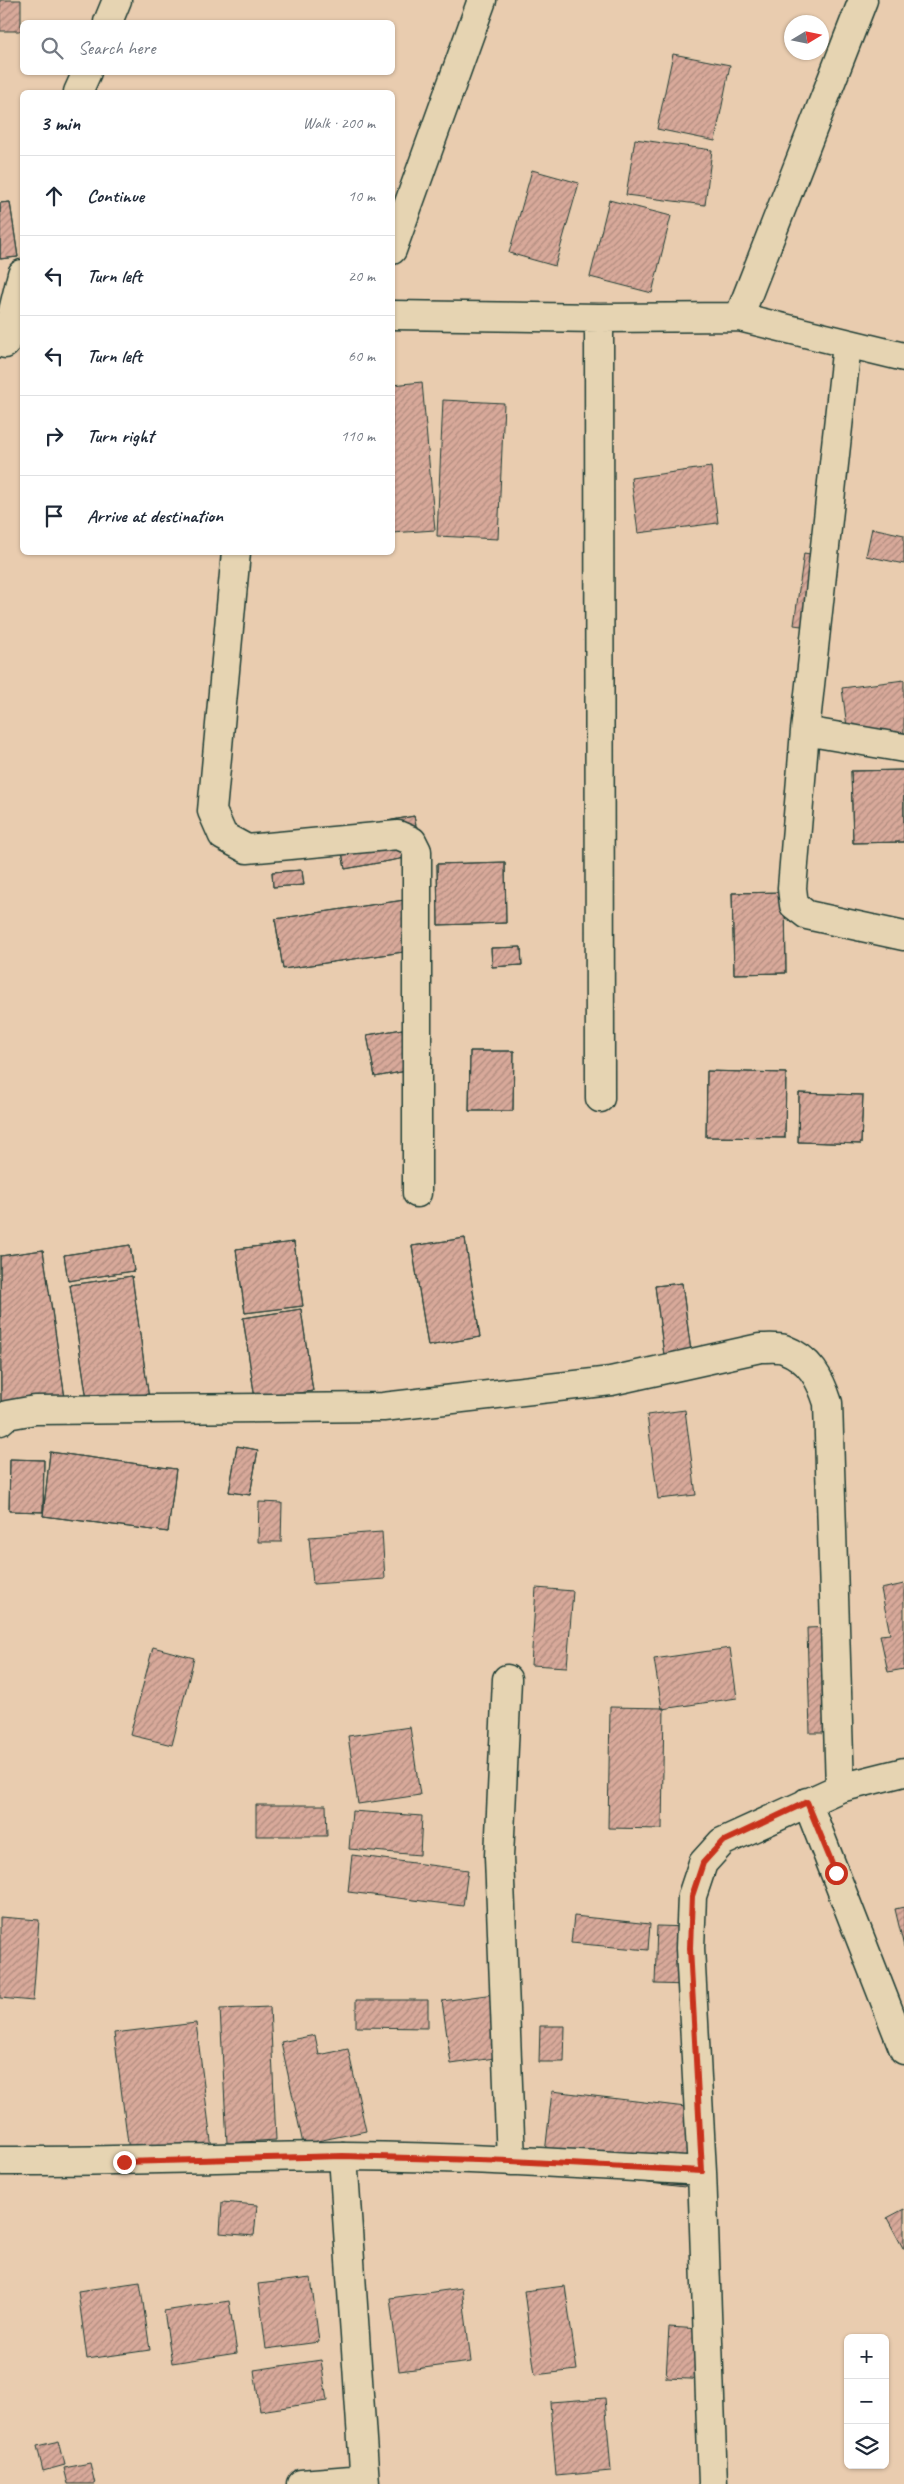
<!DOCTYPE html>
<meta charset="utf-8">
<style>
:root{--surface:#fff;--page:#f2f2f3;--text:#1f2937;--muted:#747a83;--line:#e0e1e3}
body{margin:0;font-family:Caveat,sans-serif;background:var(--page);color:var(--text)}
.controls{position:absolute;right:15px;bottom:15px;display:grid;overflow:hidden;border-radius:8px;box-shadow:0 1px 4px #0004}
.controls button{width:45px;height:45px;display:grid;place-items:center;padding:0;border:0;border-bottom:1px solid var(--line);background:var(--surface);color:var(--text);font:25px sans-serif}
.compass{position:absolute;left:784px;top:15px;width:45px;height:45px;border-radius:50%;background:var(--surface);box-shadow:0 1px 4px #0004;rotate:80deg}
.stop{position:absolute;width:15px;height:15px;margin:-11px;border:4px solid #c8321e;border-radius:50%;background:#fff}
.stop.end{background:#c8321e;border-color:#fff;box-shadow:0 1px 5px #0008}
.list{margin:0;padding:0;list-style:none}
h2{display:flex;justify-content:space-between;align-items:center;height:65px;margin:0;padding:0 20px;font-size:21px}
h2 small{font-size:16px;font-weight:400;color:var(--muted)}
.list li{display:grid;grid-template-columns:32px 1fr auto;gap:15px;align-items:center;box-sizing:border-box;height:80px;padding:0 20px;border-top:1px solid var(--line)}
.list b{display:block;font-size:19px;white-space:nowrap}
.list em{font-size:16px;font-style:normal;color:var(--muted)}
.icon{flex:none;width:28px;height:28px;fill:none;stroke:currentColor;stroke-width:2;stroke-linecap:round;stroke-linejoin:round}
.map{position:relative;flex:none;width:904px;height:2484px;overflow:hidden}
.search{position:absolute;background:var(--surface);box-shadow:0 1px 4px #0004;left:20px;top:20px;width:375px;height:55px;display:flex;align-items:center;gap:12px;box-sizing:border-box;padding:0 18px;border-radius:8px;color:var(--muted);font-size:19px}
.panel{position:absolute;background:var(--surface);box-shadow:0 1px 4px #0004;left:20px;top:90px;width:375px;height:465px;border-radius:8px}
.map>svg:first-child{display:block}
</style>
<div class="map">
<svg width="904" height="2484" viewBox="0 0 904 2484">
<defs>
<pattern id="building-hatch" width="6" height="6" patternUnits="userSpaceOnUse" patternTransform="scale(1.25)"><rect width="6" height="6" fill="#d8a99a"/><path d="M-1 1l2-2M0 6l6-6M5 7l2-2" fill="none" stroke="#af8b7e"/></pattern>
</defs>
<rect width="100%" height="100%" fill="#e9ccaf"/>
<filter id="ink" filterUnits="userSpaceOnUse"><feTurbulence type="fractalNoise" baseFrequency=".02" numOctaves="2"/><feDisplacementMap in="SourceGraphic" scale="10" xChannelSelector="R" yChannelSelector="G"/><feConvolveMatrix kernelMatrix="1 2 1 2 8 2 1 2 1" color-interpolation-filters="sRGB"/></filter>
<g filter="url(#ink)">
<path fill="url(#building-hatch)" stroke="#1f3d34" d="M0,0H21V31H0Z
M673,54L730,65L715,141L657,129Z
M635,139L712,150L705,205L626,195Z
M532,170L579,183L555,266L509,253Z
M609,200L671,216L652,293L590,277Z
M10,202L18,257L0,259V203Z
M10,202L18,257L0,259V203Z
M422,382L435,530L392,533V385Z
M443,400L504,403L498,539L437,536Z
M711,467L718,523L638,533L631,478Z
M872,528L904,535V564L866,556Z
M804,553L827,557L816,628L794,625Z
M904,680V736L849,743L842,688Z
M904,770V842L853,843L851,771Z
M904,770V842L853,843L851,771Z
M414,816L422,855L345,869L338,830Z
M414,816L422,855L345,869L338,830Z
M505,862L506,923L438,925L437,864Z
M505,862L506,923L438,925L437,864Z
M302,870L304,885L273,887L272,872Z
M302,870L304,885L273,887L272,872Z
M785,892L786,973L734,974L732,893Z
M785,892L786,973L734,974L732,893Z
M418,898L425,949L283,969L275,919Z
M418,898L425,949L283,969L275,919Z
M521,947L522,965L492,967L491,948Z
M521,947L522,965L492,967L491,948Z
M414,1027L422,1068L375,1077L367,1035Z
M414,1027L422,1068L375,1077L367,1035Z
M470,1051H514L513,1111H469Z
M470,1051H514L513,1111H469Z
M707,1071L786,1073L785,1138L706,1137Z
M707,1071L786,1073L785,1138L706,1137Z
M799,1093L863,1095L861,1144L798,1142Z
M799,1093L863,1095L861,1144L798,1142Z
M465,1238L480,1337L428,1346L412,1246Z
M465,1238L480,1337L428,1346L412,1246Z
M294,1242L303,1306L245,1313L236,1249Z
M294,1242L303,1306L245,1313L236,1249Z
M130,1245L134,1271L68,1281L64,1255Z
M130,1245L134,1271L68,1281L64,1255Z
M43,1250L65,1398L1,1407L0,1256Z
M43,1250L65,1398L1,1407L0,1256Z
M132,1276L149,1399L88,1407L70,1285Z
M132,1276L149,1399L88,1407L70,1285Z
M682,1283L692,1359L665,1363L655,1286Z
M682,1283L692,1359L665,1363L655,1286Z
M301,1309L313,1391L255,1399L243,1318Z
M301,1309L313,1391L255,1399L243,1318Z
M685,1410L696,1495L658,1499L647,1415Z
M237,1446L258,1450L250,1495L229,1492Z
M237,1446L258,1450L250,1495L229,1492Z
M50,1452L176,1469L168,1532L43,1516Z
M50,1452L176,1469L168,1532L43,1516Z
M10,1459L44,1460L43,1512L9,1511Z
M10,1459L44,1460L43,1512L9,1511Z
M259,1502L282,1503L281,1542H258Z
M382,1532L385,1579L313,1584L309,1537Z
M904,1584V1669L888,1672L880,1635L890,1634L881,1589Z
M536,1588L573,1591L567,1667L531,1665Z
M834,1627L837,1733H810L807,1628Z
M153,1647L194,1658L172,1745L130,1735Z
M730,1648L737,1698L662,1709L654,1659Z
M610,1707L664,1708L662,1829L608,1828Z
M410,1727L420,1795L358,1804L348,1736Z
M256,1805H326L327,1836H256Z
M352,1811L422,1816L420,1855L349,1849Z
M352,1855L468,1870L463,1906L348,1892Z
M904,1907V1947L895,1909Z
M574,1916L650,1924L648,1950L571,1943Z
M0,1917L39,1920L33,2001L0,1998Z
M657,1926L690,1927L689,1985L655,1984Z
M494,1994L502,2057L451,2064L442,2001Z
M356,2000H428V2028L356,2027Z
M270,2007L276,2140L227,2143L220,2009Z
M196,2023L212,2149L130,2159L114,2033Z
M540,2026H565L564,2062H539Z
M315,2035L319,2055L348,2049L366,2131L303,2144L281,2042Z
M552,2091L694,2108L685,2187L543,2171Z
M222,2202L257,2205L254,2236L220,2233Z
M904,2209V2248H903L887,2218Z
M311,2278L319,2342L266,2349L258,2284Z
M140,2282L150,2350L87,2359L78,2291Z
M565,2286L577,2370L535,2375L524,2291Z
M462,2288L471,2362L399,2371L390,2298Z
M229,2301L237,2353L172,2363L164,2311Z
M669,2327L715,2330L712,2380L666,2378Z
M321,2360L327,2401L260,2411L254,2370Z
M605,2398L611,2471L556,2476L550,2402Z
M59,2441L65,2465L43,2471L37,2446Z
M90,2463L95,2484H68L64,2468Z"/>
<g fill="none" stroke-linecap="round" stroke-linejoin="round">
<defs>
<path id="minor" d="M108,22L117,0
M78,92L87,72
M392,250L482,0
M392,315L599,318L739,317L904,357
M739,317L863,0
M599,318L600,1098
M5,344L22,274
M847,344L805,731L792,888L794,905L807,915L904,936
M236,552L212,811L223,836L247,849L398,835L412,841L417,851V1193
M805,731L904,748
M0,1421L7,1415L35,1410L383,1407L611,1381L760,1348C767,1348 778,1347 784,1349C810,1359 820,1378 828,1403L840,1788
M507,1679L499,1857L511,2161
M807,1802L904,2050
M343,2156L365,2484
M0,2161C115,2162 229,2156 344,2156C463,2157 583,2164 702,2171
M301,2484L364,2479
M713,2484L702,2171L690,1948L692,1896L703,1863L722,1842L840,1788L904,1772"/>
</defs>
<use href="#minor" stroke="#1f3d34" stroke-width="31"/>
<use href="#minor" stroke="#e6d4b2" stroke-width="28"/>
</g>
</g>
<g fill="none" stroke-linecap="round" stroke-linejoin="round" filter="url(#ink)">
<path stroke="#c8321e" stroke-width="6" d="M124,2162L343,2156L511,2161L702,2171L690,1948L692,1896L703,1863L722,1842L807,1802L836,1873"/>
</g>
</svg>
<div class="controls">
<button>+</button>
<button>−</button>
<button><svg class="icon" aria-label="layers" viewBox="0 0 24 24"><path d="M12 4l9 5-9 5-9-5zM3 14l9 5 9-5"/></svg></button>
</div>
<svg class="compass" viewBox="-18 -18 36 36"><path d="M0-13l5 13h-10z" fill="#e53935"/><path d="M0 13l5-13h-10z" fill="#747a83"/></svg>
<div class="stop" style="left:836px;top:1873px"></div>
<div class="stop end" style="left:124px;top:2162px"></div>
<div class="search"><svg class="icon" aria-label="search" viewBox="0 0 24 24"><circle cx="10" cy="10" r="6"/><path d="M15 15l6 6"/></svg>Search here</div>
<section class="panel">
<h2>3 min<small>Walk · 200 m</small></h2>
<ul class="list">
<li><svg class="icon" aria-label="ahead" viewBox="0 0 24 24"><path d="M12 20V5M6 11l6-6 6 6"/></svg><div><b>Continue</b></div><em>10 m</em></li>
<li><svg class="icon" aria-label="left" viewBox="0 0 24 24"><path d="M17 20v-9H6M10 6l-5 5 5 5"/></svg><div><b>Turn left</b></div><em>20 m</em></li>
<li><svg class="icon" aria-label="left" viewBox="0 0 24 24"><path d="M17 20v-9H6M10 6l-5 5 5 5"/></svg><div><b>Turn left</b></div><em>60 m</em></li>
<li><svg class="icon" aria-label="right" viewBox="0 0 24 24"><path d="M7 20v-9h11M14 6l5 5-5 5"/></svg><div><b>Turn right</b></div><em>110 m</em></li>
<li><svg class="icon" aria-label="arrive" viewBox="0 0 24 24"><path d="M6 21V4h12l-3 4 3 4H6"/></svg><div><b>Arrive at destination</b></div></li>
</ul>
</section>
</div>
